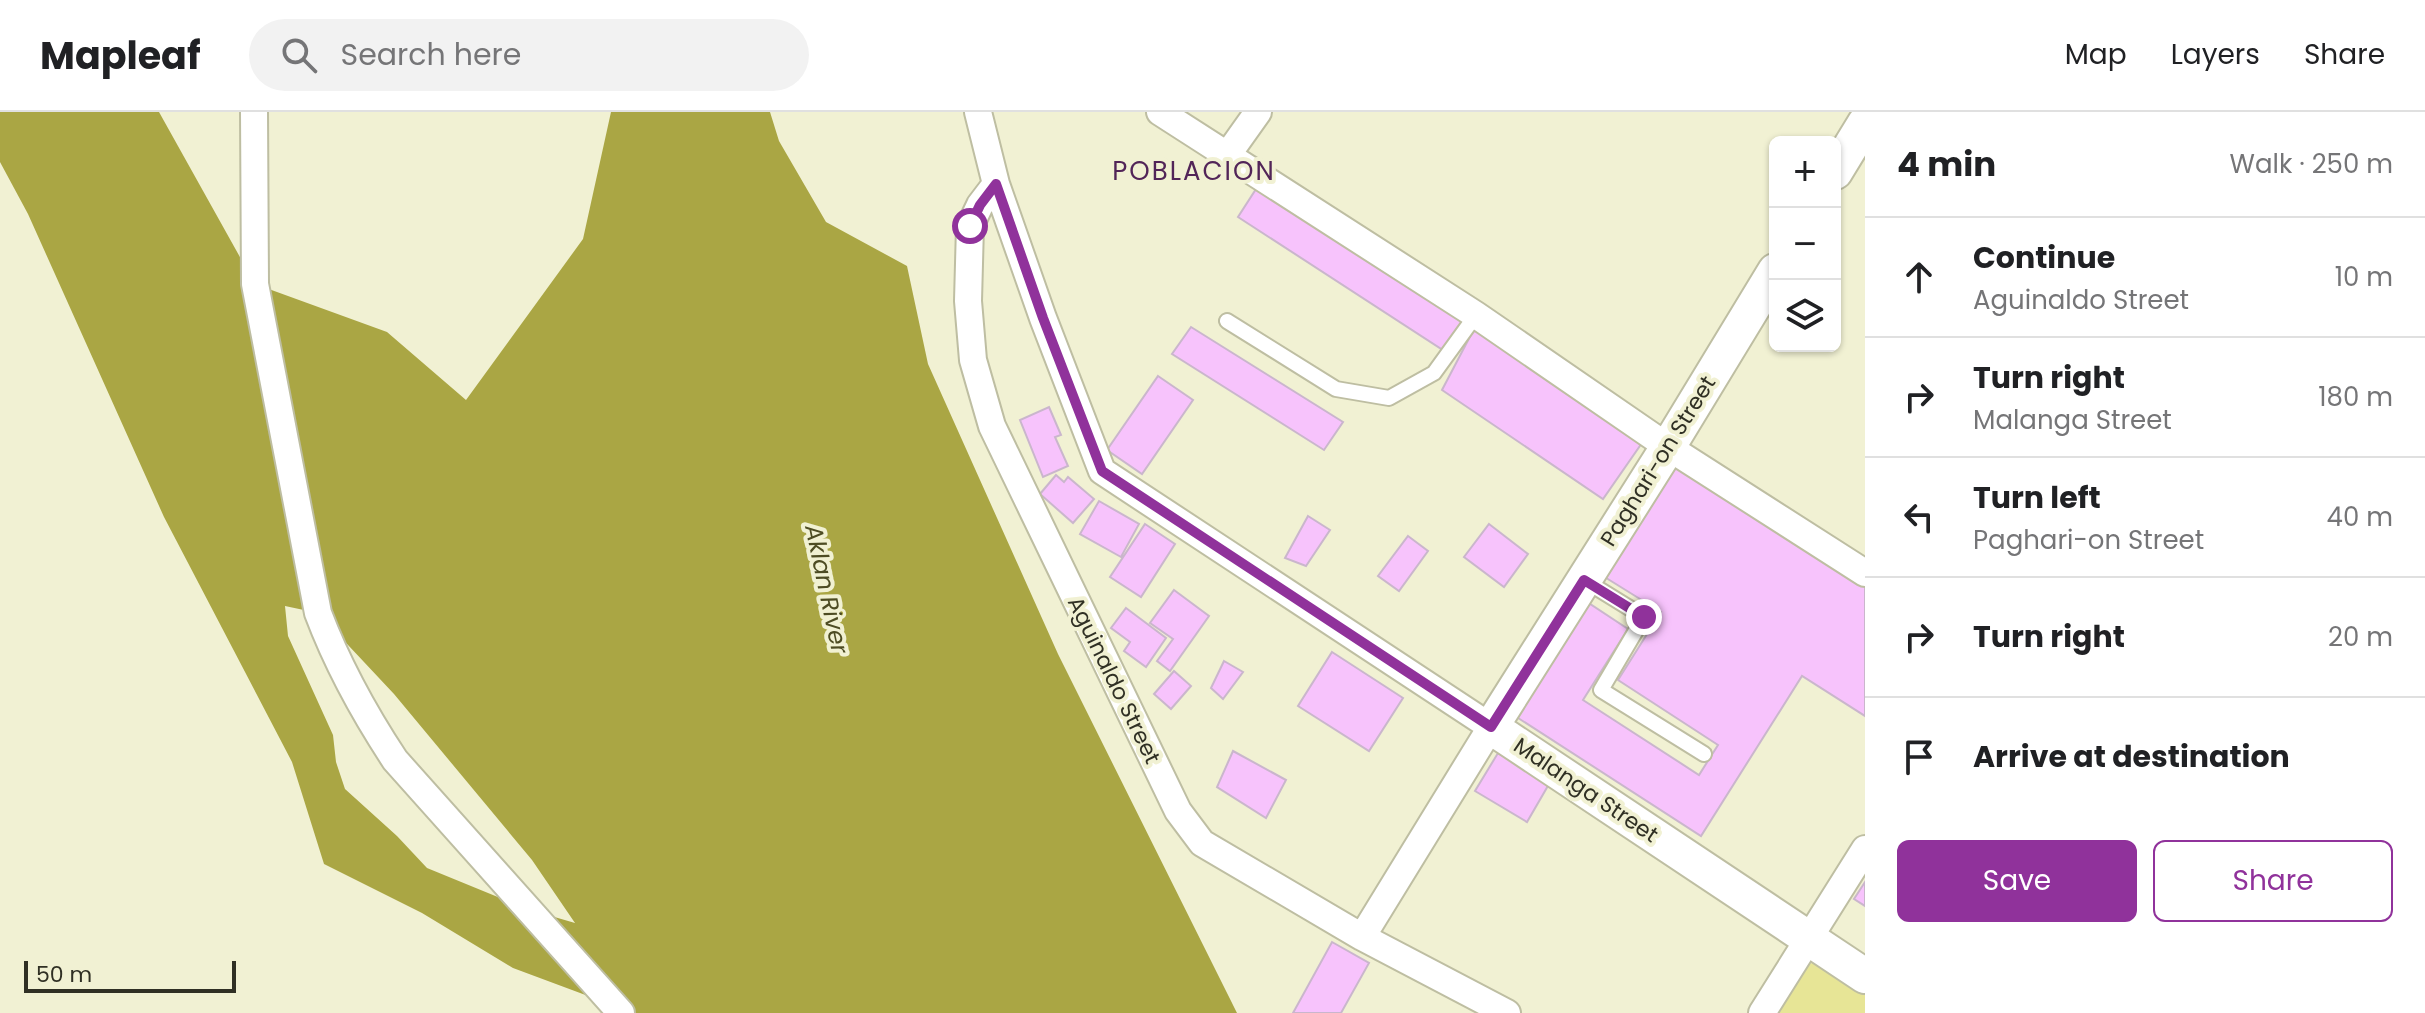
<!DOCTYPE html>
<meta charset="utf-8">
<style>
:root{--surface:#fff;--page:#f2f2f2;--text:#202124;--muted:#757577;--line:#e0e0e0;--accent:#90329b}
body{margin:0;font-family:Poppins,sans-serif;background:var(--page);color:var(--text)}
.controls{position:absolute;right:24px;top:24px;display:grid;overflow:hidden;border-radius:12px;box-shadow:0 2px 6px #0004}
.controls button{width:72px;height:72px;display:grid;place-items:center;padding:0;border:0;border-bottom:2px solid var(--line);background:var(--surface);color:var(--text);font:40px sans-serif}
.scale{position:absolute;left:24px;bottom:20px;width:212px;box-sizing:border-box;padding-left:8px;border:4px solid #303024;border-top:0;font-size:22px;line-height:28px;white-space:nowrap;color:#303024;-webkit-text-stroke:6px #f1f1d3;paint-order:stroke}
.stop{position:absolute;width:24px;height:24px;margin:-18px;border:6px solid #90329b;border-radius:50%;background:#fff}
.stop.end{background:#90329b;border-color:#fff;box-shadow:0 2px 8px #0008}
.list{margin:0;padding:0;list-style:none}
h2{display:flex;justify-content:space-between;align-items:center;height:104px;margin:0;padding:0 32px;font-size:34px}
h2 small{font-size:26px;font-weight:400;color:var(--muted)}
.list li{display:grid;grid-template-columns:52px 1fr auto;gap:24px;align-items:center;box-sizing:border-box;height:120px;padding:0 32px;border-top:2px solid var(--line)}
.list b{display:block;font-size:30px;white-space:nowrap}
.list p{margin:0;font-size:26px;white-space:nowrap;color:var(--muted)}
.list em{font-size:26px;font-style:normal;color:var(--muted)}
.actions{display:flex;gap:16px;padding:24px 32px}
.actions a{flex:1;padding:18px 0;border:2px solid var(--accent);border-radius:12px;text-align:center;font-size:28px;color:var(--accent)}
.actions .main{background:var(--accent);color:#fff}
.icon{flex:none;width:44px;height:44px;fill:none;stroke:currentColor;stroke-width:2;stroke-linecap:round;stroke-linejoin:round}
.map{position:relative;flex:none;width:1865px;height:901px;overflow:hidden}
header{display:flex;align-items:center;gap:48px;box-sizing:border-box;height:112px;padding:0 40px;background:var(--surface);border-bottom:2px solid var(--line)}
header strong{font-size:38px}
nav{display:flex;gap:44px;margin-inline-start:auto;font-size:28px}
.search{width:560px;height:72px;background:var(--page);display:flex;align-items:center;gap:20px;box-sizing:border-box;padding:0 28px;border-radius:44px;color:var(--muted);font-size:30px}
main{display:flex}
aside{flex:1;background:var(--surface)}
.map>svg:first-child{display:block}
</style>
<header>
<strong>Mapleaf</strong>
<div class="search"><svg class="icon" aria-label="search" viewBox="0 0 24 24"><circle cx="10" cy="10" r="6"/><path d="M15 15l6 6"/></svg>Search here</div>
<nav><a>Map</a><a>Layers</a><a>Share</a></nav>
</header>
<main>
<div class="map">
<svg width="1865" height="901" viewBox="0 0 1865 901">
<rect width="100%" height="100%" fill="#f1f1d3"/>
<path fill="#e7e596" d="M1819,850L1865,877V901H1774L1807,852Z"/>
<path fill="#aaa644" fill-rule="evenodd" d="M0,0H159L255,172L387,220L466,288L583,127L611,0H770L779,29L826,110L907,154L928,252L1058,542L1237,901H626L615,894L513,856L422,801L324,752L292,650L164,405L28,102L0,50ZM285,494L318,501L394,582L532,748L575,811L527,797L427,756L397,724L345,677L336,650L333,623L288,524Z"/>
<path fill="#f7c3fc" stroke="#cab6cc" stroke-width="2" d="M1258,74L1466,210L1446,240L1238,105Z
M1191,215L1343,310L1324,338L1172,242Z
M1475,215L1644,328L1603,387L1442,278Z
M1158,264L1193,288L1142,362L1107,338Z
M1049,295L1061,323L1055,325L1068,354L1043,365L1020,308Z
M1675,351L1865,473V604L1802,564L1701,724L1515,604L1587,490L1628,517L1583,588L1699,663L1718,633L1618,568L1661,500L1603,464Z
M1056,363L1064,370L1068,365L1094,387L1073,411L1040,382Z
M1099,389L1139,412L1121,445L1080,422Z
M1308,404L1330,418L1306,454L1285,446Z
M1145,412L1175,432L1141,485L1110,465Z
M1489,412L1528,442L1504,475L1464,445Z
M1408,424L1428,439L1399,479L1378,464Z
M1174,478L1209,504L1170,559L1157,549L1173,527L1150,511Z
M1126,496L1166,526L1146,555L1124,539L1130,530L1111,516Z
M1332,540L1403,586L1369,639L1298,594Z
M1224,549L1243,560L1223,587L1211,576Z
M1174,559L1191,574L1171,597L1154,582Z
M1233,639L1286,668L1266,706L1217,675Z
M1498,641L1549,672L1527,710L1475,679Z
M1865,770V794L1854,787Z
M1332,830L1369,851L1341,901H1293Z"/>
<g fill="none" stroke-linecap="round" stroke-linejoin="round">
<defs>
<path id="service" d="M1227,209L1336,277L1389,286L1434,261L1476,203
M1584,468L1644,505L1601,578L1704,642"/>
<path id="minor" d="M254,0L255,172L318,501C338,554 364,601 395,648L621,901
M978,0L996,72L1043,206L1102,359L1491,615L1362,825
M1160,0L1476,203L1668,335L1865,461
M1226,45L1258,0
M996,72L980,93L970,114L968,189L973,248L992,314L1178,699L1202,731L1362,825L1507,901
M1762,901L1865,737"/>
<path id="tertiary" d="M1835,60L1865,11
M1775,159L1668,335L1491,615L1865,864"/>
</defs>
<use href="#service" stroke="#bebea2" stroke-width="18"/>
<use href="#minor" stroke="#bebea2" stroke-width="30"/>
<use href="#tertiary" stroke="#bebea2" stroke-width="38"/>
<use href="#service" stroke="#fff" stroke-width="14"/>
<use href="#minor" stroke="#fff" stroke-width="26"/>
<use href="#tertiary" stroke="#fff" stroke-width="34"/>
</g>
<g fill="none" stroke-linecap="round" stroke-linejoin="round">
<path stroke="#90329b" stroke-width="10" d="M970,114L980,93L996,72L1043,206L1102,359L1491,615L1584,468L1644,505"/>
</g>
<g text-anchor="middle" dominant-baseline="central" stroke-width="8" stroke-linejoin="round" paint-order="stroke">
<g font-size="22" fill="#303024" stroke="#f1f1d3">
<text transform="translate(1658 349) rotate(-58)">Paghari-on Street</text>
<text transform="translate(1114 568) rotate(64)">Aguinaldo Street</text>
<text transform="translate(1586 678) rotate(34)">Malanga Street</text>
</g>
<g font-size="24" font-style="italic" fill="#4d4c23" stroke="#f1f1d3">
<text transform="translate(827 477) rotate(78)">Aklan River</text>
</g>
<g font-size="26" letter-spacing="2" fill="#522558" stroke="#f1f1d3">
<text x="1194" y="59">POBLACION</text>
</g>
</g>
</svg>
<div class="controls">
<button>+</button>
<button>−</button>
<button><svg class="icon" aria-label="layers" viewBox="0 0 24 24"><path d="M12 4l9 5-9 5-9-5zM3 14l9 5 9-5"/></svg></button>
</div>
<div class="scale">50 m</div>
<div class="stop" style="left:970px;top:114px"></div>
<div class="stop end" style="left:1644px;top:505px"></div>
</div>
<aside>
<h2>4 min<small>Walk · 250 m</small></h2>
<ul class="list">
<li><svg class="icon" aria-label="ahead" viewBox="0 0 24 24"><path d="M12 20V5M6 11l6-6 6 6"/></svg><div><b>Continue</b><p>Aguinaldo Street</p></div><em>10 m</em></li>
<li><svg class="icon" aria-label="right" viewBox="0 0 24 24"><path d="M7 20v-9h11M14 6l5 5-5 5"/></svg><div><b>Turn right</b><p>Malanga Street</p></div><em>180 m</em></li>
<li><svg class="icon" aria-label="left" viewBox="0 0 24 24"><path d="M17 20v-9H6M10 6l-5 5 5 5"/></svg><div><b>Turn left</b><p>Paghari-on Street</p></div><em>40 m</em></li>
<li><svg class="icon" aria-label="right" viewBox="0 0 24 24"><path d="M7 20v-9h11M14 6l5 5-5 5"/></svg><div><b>Turn right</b></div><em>20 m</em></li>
<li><svg class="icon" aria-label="arrive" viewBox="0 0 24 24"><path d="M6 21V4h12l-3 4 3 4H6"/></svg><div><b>Arrive at destination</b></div></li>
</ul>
<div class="actions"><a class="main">Save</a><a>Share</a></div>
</aside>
</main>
